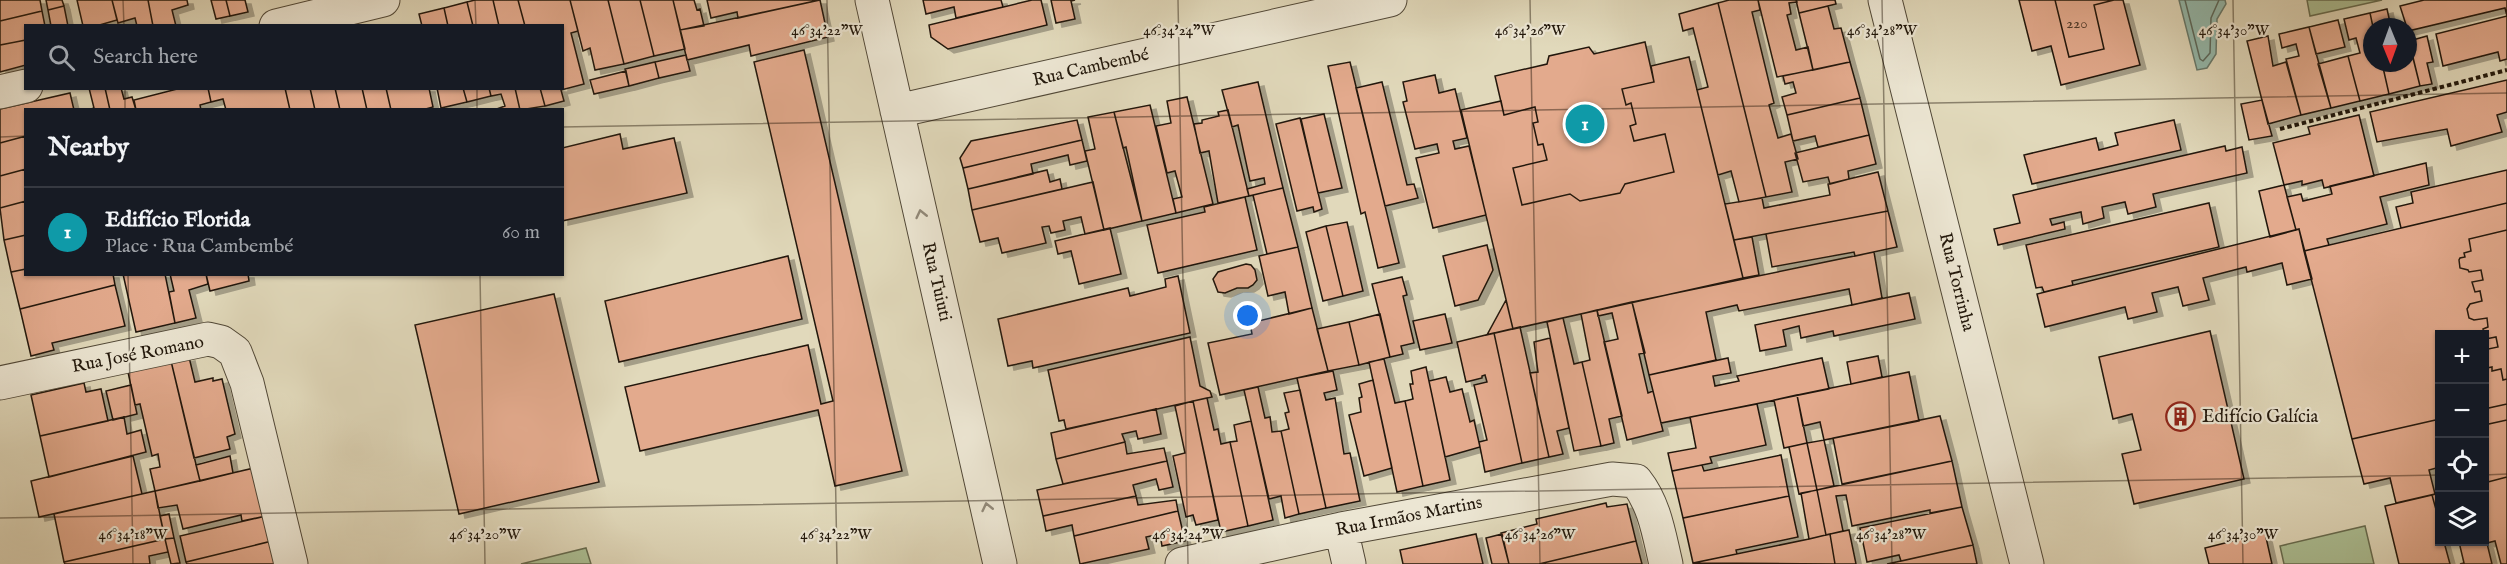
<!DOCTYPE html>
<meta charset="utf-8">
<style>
:root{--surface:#171b24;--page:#20242c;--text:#f1f3f6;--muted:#9ea1a6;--line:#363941;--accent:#c59692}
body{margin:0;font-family:"IM FELL English",serif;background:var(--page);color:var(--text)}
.controls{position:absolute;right:18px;bottom:18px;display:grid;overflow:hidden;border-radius:0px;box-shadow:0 2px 4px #0004}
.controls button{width:54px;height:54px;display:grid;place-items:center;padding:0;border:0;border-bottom:2px solid var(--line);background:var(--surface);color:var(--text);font:30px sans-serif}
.compass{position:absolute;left:2363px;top:18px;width:54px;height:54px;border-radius:50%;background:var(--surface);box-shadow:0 2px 4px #0004;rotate:179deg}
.you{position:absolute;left:1248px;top:316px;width:21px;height:21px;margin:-15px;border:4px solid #fff;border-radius:50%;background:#1a73e8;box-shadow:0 0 0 9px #1a73e833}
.badge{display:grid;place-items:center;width:39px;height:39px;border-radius:50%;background:var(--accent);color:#fff;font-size:20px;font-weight:700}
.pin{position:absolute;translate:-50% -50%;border:3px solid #fff;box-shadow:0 2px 6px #0006}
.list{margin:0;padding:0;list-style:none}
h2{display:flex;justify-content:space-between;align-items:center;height:78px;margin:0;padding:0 24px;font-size:26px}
h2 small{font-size:20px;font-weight:400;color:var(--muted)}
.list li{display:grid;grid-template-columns:39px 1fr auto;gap:18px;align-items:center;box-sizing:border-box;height:90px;padding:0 24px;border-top:2px solid var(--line)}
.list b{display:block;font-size:22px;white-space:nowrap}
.list p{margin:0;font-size:20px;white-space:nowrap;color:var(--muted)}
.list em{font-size:20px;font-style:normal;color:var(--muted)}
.icon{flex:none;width:33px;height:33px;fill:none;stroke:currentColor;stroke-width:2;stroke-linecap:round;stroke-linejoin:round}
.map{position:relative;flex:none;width:2507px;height:564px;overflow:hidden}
.search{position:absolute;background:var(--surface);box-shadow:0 2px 4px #0004;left:24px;top:24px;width:540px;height:66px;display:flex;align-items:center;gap:15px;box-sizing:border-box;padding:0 21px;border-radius:0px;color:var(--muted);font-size:22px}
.panel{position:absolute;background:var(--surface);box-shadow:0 2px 4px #0004;left:24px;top:108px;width:540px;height:168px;border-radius:0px}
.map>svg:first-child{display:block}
</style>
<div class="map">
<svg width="2507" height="564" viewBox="0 0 2507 564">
<defs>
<filter id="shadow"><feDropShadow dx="6" dy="4" stdDeviation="0" flood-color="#0004"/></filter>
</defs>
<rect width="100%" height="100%" fill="#e1d9bb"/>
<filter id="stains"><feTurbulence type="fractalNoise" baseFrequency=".00333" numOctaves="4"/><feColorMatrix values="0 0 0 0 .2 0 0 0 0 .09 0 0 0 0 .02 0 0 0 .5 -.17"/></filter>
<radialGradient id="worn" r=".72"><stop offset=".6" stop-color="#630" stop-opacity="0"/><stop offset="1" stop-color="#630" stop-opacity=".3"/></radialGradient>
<path fill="#acc095" stroke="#666c50" stroke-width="1.5" d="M2307,0H2382L2310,16Z
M2365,526L2374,564H2284L2280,546Z
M586,548L591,564H521Z"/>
<path fill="#94baad" stroke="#66796c" stroke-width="1.5" d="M2179,0H2225L2226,4L2217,19L2216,54L2207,68L2197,70Z"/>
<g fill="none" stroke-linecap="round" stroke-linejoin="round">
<path stroke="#5a685c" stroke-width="1.5" d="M2185,0L2200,59L2203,61L2210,53L2211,18L2219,0"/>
</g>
<path fill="#e3aa8d" stroke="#21170b" stroke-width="1.5" filter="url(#shadow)" d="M0,0H40L42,11L0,21Z
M46,0H62L64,6L48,10Z
M77,0H112L117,20L96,26H83Z
M112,0H148L153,26H137L135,18L118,23Z
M148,0H187L188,5L172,10L176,26H153Z
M211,0H226L230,16L216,19Z
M226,0H245L248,12L230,16Z
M475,0H493L499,26H473L467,2Z
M493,0H518L525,26H499Z
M518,0H570L578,31L571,33L584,84L561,90L564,101L545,106L540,88H562V26H525Z
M570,0H608L624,64L595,70L590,48L583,51Z
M608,0H640L654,56L624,64Z
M640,0H673L685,49L654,56Z
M673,0H694L697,10L700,9L704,26L680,30Z
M707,0H820L738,18L737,12L711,18Z
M820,0L828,37L751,56L749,45L687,60L680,30Z
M923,0H1001L1003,7L956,18L954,7L926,14Z
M1032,0H1041L1047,25L948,49L931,37L929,25Z
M1051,0H1075L1071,1L1075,19L1056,23Z
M1729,0H1758L1760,10L1752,12L1774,103L1769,105L1778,138L1791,134L1798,159L1785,162L1792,192L1766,197L1718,3Z
M1758,0H1796L1797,2L1789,3L1791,14L1787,15L1796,50L1808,47L1813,70L1777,77Z
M1796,0H1835L1836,4L1799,13Z
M2019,0H2123L2140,65L2061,85L2051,46L2032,51Z
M2055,0H2114L2094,5L2104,49L2069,57Z
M2424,0H2507V16L2505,8L2408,31L2400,6Z
M467,2L473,26H448L444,8Z
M1718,3L1766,197L1739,202L1731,171L1718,175L1697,90L1708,87L1693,28L1683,31L1679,14Z
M64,6L68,26H51L48,10Z
M1828,6L1834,29L1841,28L1850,62L1813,70L1799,13Z
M444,8L448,26H422L419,14Z
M2387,9L2391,27H2373L2370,13Z
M42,11L45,26H26V40L0,45V21Z
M2370,13L2373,27L2372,63H2382L2389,94L2360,101L2348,56L2360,53L2356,38L2349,40L2344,19Z
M2507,16V59L2500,61L2498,52L2443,66L2436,34Z
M2338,20L2345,47L2316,54L2309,27Z
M2309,27L2331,108L2301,115L2286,59L2299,56L2296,44L2282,48L2279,34Z
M2268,36L2273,66L2286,62L2301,115L2268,124L2247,41Z
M2427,36L2433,62L2427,63L2432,84L2420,86L2409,41Z
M2408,38L2420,86L2389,94L2382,63H2408Z
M26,40V65L0,72V45Z
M1645,42L1654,82L1622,89L1626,105L1631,103L1636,124L1630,126L1634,141L1665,134L1674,172L1625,184L1620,193L1580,201L1570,194L1522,205L1513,168L1547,160L1543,144L1538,145L1533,123L1538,122L1535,107L1504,115L1495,76L1547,64L1549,56L1589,47L1594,54Z
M804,50L902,471L835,486L818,410L640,451L625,387L808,345L821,404L833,401L754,62Z
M686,55L690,71L659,78L655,62Z
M2348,56L2360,101L2331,108L2318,64Z
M1689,57L1743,278L1513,329L1461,110L1501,101L1504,115L1535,107L1538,122L1533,123L1538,145L1543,144L1547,160L1513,168L1522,205L1570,194L1580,201L1620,193L1625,184L1674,172L1665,134L1634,141L1630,126L1636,124L1631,103L1626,105L1622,89L1654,82L1651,66Z
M655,62L659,78L629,86L625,69Z
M1350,62L1399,263L1378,268L1365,212L1361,214L1328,66Z
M1850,62L1860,98L1787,115L1782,97L1796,93L1793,82L1785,84L1783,76Z
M626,71L629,86L594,94L590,80Z
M1435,75L1439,93L1455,89L1467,138L1453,141L1455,149L1469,146L1486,215L1433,228L1416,158L1439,153L1437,144L1415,149L1403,102L1407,101L1403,82Z
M2507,80V112L2497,115L2502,132L2451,146L2447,129L2377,142L2370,112Z
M1258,82L1283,188L1249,196L1247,189L1265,184L1264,178L1250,181L1238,125L1232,127L1222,90Z
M1382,82L1407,185L1414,184L1418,198L1385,206L1356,88Z
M89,88H105L110,110H88L94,108Z
M105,88H121L124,99L132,97L136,110H110Z
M181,88H208L211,102L200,105L201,110H136L134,100Z
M208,88H285L290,110H226L223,99L211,102Z
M285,88H310L315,110H290Z
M310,88H335L340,110H315Z
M335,88H362L367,110H340Z
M362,88H386L391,110H367Z
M386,88H429L433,107L422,110H391Z
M437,88H463L467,102L441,108Z
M463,88H489L491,96L467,102Z
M489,88H515L520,110H494L505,106L501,94L491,96Z
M515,88H540L545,106L520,110Z
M70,93L74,110H26V136L0,143V109Z
M1187,97L1213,204L1176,213L1173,199L1182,197L1175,171L1167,173L1156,126L1171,123L1167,101Z
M1860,98L1869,135L1818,147L1815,136L1793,141L1787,115Z
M2262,100L2272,136L2249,140L2241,104Z
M1150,105L1176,213L1142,221L1126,147L1123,148L1114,112Z
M1228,110L1249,196L1218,203L1209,151L1200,153L1194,124L1202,123V120L1219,116L1218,112Z
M1114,112L1142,221L1104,230L1085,151L1095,149L1088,117Z
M1324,114L1342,188L1318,193L1301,119Z
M2359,115L2374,176L2324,188L2322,180L2302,185V181L2284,185L2273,143L2310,134L2308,127Z
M1300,118L1322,209L1314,212L1313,207L1297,211L1276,124Z
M1077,120L1082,140L963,168L960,158L971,141Z
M2174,120L2181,150L2032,184L2024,155L2096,138L2099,150L2118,145L2115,133Z
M620,134L623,149L674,138L687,193L562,221V148Z
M1869,135L1876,164L1848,171L1849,179L1830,184L1828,177L1803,182L1795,153Z
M26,136V169L0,176V143Z
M1082,140L1087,161L1070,165L1068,155L1031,164L1033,174L968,189L963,168Z
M2225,146L2226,151L2242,147L2247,173L2153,194L2156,207L2128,214L2125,202L2102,207L2104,218L2083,224L2081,212L2050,219L2052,225L2064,222L2065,229L1998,245L1994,229L2020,223L2013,195Z
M2426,163L2429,185L2380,197L2387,224L2327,239L2329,245L2304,251L2299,229L2296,230L2287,197L2301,194L2303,201L2332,194L2330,186Z
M26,169V201L0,208V176Z
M1047,170L1050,182L1060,179L1062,189L972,210L968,189Z
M2507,170V203L2401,228L2396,207L2413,203L2411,192Z
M1878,172L1888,211L1734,240L1725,204L1762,198L1764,208L1830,195L1828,184Z
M1093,182L1104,230L1085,234L1081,217L1063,221L1065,230L1051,233L1049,226L1042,227L1046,243L1002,253L998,238L980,242L972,210Z
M2284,185L2296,230L2270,237L2259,191Z
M1283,188L1298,247L1267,254L1253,195Z
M1245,197L1257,250L1158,273L1147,225L1205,212L1204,207Z
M26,201V235L4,240L0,208Z
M2209,203L2219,247L2072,281L2073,285L2044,292L2042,287L2036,288L2026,245Z
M2507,203V230L2469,239L2471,251L2464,253L2465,257L2460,258L2459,260L2460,268L2468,270L2469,272L2481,270L2483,280L2472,282L2475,292L2480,291L2482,301L2470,304L2467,309L2469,318L2474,320L2487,318L2488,327L2483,329L2484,334H2440V419L2352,439L2304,251Z
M1888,211L1897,247L1855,256L1854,252L1772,267L1766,234Z
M1347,222L1363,291L1343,296L1326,226Z
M1326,226L1343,296L1323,301L1306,232Z
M1110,228L1121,274L1079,284L1071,251L1058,254L1055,241Z
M2299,229L2312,279L2287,285L2282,263L2247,272L2246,267L2203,278L2209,300L2183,306L2178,287L2152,293L2157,312L2128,319L2125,307L2045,327L2037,294Z
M2507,230V379L2503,380L2501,369L2492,371V367L2487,368L2484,366V354L2488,352V349L2498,347L2496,337L2486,339L2483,329L2488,327L2487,318L2474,320L2469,318L2467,309L2470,304L2482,301L2480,291L2475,292L2472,282L2483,280L2481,270L2469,272L2468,270L2460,268L2459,260L2460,258L2465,257L2464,253L2471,251L2469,239Z
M26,235V269L11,272L4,240Z
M1752,237L1759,275L1743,278L1734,240Z
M1487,245L1493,270L1478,300L1455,306L1443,256Z
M1298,247L1312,308L1289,314L1285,292L1268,296L1259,256Z
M1874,252L1882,298L1852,305L1849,289L1739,311L1737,305L1706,312L1716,360L1649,375L1632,302Z
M788,256L802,319L619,362L605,301Z
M1246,264L1251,265L1255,270L1257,280L1253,285L1248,288H1237L1225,293L1218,292L1213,279L1218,272Z
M26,269V274H113L115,285L20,309L11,272Z
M123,274H165L175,323L136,332Z
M170,274H206L208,284L189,290L196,318L175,323L169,292L174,291Z
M206,274H248L249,281L210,291Z
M1178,276L1190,333L1033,368L1032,361L1008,366L998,319L1128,288L1130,296L1166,287L1165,279Z
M1402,277L1407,295L1403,296L1414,343L1401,346L1403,354L1390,357L1372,284Z
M115,285L125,326L52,343L54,350L31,356L20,309Z
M1909,293L1915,319L1834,336L1833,331L1801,338L1799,326L1783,330L1786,346L1760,351L1755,325Z
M554,294L599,482L459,514L415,325Z
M1506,300L1513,329L1487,335Z
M1632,302L1645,353L1639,354L1648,393L1653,391L1663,431L1627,440L1604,342L1618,339L1612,313L1598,316L1597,310Z
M1312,308L1328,371L1220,395L1208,343L1252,334L1250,323Z
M1597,310L1622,416L1609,419L1614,443L1601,446L1582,362L1590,360L1581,314Z
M1380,314L1390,357L1359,365L1349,322Z
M1445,314L1452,343L1420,350L1413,321Z
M1563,318L1574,364L1582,362L1601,446L1574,451L1547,322Z
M1349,322L1359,365L1328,371L1317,329Z
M1520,327L1549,457L1522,463L1494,333Z
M2210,331L2244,479L2134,504L2122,454L2141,450L2132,414L2113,419L2099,357Z
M1494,333L1522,463L1485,472L1479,442L1487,440L1474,385L1487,382L1485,375L1482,376V378L1466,382L1457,342Z
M2484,335L2486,339L2496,337L2498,347L2488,349V352L2484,354Z
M1190,337L1200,386L1210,391L1212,397L1066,429L1064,420L1059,421L1048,370Z
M1550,338L1569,428L1557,431L1563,454L1549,457L1530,373L1538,372L1534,342Z
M1878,356L1882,377L1851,384L1847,362Z
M189,357L195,382L213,378V381L222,379L235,434L227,437L230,449L194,458L171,361Z
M1728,358L1731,373L1713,376L1715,386L1739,381L1737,376L1822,358L1829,389L1661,423L1649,375Z
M1384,359L1395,403L1405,401L1423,486L1397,492L1369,362Z
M171,361L200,481L155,491L150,469L160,467L158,454L152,456L140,404L135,405L128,372Z
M2484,366L2487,368L2492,367V371L2501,369L2503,380L2507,379V404L2484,409Z
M1426,367L1450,480L1423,486L1405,401L1413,399L1410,384H1413L1411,371Z
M1333,371L1337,390L1324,393L1326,400L1335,398L1344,454L1350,453L1360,501L1326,508L1297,378Z
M1909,372L1919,421L1824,440L1820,422L1803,426L1797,395Z
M1446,377L1450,392L1462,389L1470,422L1474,420L1480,447L1445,457L1429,381Z
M1373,380L1392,468L1364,476L1349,415L1361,412L1359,398L1362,397L1359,384Z
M84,383L86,392L101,389L108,421L40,436L31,395Z
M131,385L137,414L113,420L106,391Z
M1258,387L1265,418L1270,417L1272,432L1281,431L1299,514L1285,518L1281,496L1269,499L1244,390Z
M1300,390L1326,508L1299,514L1281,431L1289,429L1285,413L1289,412L1284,393Z
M1797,395L1807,443L1784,448L1774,400Z
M1207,398L1214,430L1218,429L1221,444L1230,442L1248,526L1221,532L1193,401Z
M1193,401L1218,520L1196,525L1193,515L1186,517L1173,456L1185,453L1175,406Z
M1757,404L1766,445L1710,457L1712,463L1672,471L1668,453L1696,448L1690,417Z
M2507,404V420L2484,425V409Z
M1156,409L1161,434L1138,439L1136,431L1122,434L1125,442L1056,459L1051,433Z
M1940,416L1952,461L1842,484L1833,438Z
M124,417L127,434L141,430L146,452L49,477L40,436Z
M2440,419V467L2429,470L2435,494L2396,503L2390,478L2364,484L2352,439Z
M2507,420V477L2484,483V425Z
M1251,421L1273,520L1248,526L1230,442L1237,441L1234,425Z
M1824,440L1834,486L1817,490L1807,443Z
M1125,442L1127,454L1164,448L1167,461L1063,484L1056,459Z
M1807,443L1817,490L1799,494L1789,447Z
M1781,455L1789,496L1683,518L1672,471L1702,465L1704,471Z
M133,456L142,494L39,517L31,481Z
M230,456L233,473L200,481L196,465Z
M1167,461L1173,487L1159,490L1156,479L1133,485L1136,496L1043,516L1037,490Z
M1952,461L1962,507L1930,513V510L1852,526L1846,495L1836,496L1843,531L1826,535L1817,490Z
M254,468L266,516L242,521L241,515L183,529L177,505L158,508L155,491Z
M2507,477V564H2501L2495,541L2487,543L2484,531V483Z
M1817,490L1826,535L1809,539L1801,493Z
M155,491L165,539L64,562L54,514Z
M2440,493V524L2432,495Z
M2432,495L2440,524V542H2444L2450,564H2399L2385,506Z
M1136,496L1138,505L1176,500L1178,511L1074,536L1072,525L1046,531L1043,516Z
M1789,496L1798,537L1736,550L1737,554L1693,563L1683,518Z
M1606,503L1607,507L1627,504L1636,541L1539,564H1509L1501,533L1537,524L1536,519Z
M1962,507L1973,545L1901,561L1899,555L1867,562L1860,528Z
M1178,511L1185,541L1162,546L1160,534L1146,537L1149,549L1080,564L1074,536Z
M169,514L174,538L165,539L160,516Z
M266,516L272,541L186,562L180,536Z
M1849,530L1856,564H1835L1830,534Z
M2484,531L2492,564H2460L2464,563L2459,542H2484Z
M2265,533L2272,564H2209L2205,548Z
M1476,534L1483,564H1403L1400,550Z
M1502,534L1509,564H1492L1486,538Z
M1830,534L1835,564L1693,563L1809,539Z
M174,538L180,563L171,564L165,539Z
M165,539L168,552L149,556L150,564H65L64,562Z
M272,541L277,564H187L186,562Z
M1636,541L1642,564H1539Z
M1973,545L1977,564H1887L1901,561Z"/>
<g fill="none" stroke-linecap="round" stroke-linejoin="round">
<defs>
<path id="minor" d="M872,0L1000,564
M1885,0L2027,564
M276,26L383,0
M0,92L26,86
M897,111L1390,0
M0,383L208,339L221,342L235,352L247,383L291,564
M1341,529L1349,564
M1182,564L1341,529L1612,479L1636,481C1655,505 1659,535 1666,564"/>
</defs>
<use href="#minor" stroke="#514837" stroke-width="35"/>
<path stroke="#21170b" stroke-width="4" stroke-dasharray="4.5 3" stroke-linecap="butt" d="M2280,129L2507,70"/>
<use href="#minor" stroke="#ece6d3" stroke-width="33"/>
</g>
<defs><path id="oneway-chevron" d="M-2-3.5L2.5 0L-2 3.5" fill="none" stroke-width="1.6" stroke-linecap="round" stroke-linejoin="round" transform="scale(1.5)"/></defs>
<g stroke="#918979">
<use href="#oneway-chevron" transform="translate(921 214) rotate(-103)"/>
<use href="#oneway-chevron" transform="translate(987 507) rotate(-103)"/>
</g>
<path fill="none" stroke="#21170b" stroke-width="1.5" stroke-opacity="0.45" d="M123,0L124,26M475,0L476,26M827,0L837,564M1178,0L1188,564M1530,0L1540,564M1882,0L1892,564M2233,0L2243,564M125,88V110M477,88V110M562,127L2507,93M0,137L26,136M128,274L133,564M480,274L485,564M2484,475L2507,474M0,518L2440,475"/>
<defs>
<symbol id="building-ring" viewBox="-11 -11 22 22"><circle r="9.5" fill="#ece6d3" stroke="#8f2418" stroke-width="1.5"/><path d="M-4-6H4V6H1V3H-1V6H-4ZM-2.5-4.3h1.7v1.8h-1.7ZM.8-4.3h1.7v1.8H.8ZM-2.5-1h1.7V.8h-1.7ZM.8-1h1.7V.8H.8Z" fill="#8f2418"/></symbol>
</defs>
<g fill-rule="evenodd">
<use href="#building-ring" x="2164" y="400" width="33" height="33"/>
</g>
<g text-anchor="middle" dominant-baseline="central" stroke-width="4.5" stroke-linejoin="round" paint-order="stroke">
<g font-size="15" fill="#523c2c">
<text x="2077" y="23">220</text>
</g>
<g font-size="18" fill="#21170b" stroke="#ece6d3">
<text transform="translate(1091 68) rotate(-13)">Rua Cambembé</text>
<text transform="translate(936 282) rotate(77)">Rua Tuiuti</text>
<text transform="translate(1956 282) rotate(76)">Rua Torrinha</text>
<text transform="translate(138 355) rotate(-11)">Rua José Romano</text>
<text transform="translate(1409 517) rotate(-11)">Rua Irmãos Martins</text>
</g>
<g font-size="18" fill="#21170b" stroke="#ece6d3" text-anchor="start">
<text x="2202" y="417">Edifício Galícia</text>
</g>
</g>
<g font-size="15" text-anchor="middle" fill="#21170b" stroke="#ece6d3" stroke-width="4.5" stroke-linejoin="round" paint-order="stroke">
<text x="827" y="35">46°34'22"W</text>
<text x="1179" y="35">46°34'24"W</text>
<text x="1530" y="35">46°34'26"W</text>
<text x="1882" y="35">46°34'28"W</text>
<text x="2234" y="35">46°34'30"W</text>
<text x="133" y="539">46°34'18"W</text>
<text x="485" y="539">46°34'20"W</text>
<text x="836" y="539">46°34'22"W</text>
<text x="1188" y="539">46°34'24"W</text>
<text x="1540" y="539">46°34'26"W</text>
<text x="1891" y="539">46°34'28"W</text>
<text x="2243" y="539">46°34'30"W</text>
</g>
<rect width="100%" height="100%" filter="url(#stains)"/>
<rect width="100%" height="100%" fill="url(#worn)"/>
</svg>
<div class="controls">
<button>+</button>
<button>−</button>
<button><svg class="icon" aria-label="locate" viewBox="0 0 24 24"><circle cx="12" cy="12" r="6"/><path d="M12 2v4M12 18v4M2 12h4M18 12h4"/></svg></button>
<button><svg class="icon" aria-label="layers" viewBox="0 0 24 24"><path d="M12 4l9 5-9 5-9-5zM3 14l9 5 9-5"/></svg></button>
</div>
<svg class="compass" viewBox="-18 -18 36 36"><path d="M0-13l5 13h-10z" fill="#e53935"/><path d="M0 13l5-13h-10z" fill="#9ea1a6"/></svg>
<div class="you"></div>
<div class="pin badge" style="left:1585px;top:124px;background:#0f9aa8">1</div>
<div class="search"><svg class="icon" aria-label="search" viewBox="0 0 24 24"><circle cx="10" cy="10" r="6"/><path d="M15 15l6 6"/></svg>Search here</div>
<section class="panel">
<h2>Nearby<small></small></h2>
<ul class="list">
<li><span class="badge" style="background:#0f9aa8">1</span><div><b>Edifício Florida</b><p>Place · Rua Cambembé</p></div><em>60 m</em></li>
</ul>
</section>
</div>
